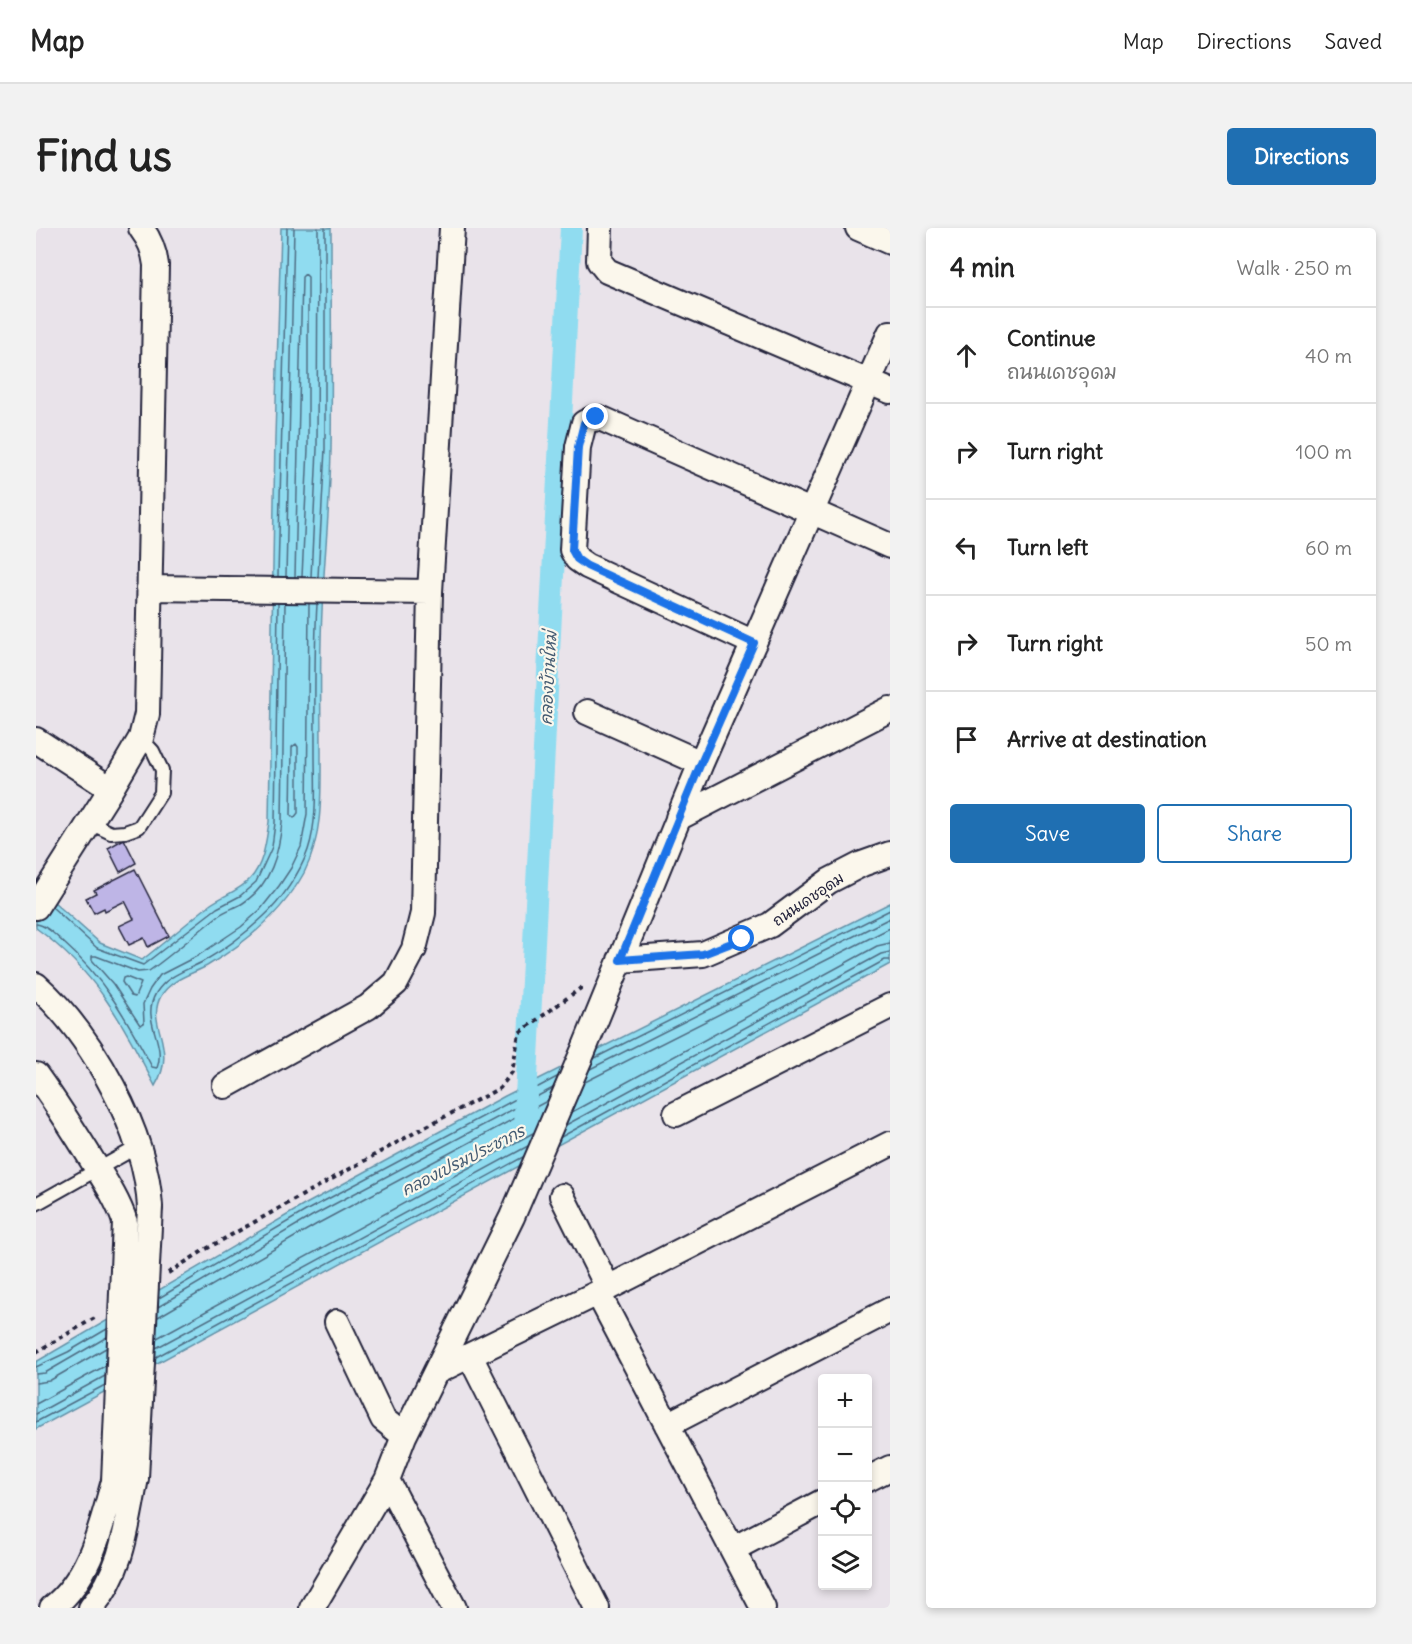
<!DOCTYPE html>
<meta charset="utf-8">
<style>
:root{--surface:#fff;--page:#f2f2f2;--text:#222;--muted:#767676;--line:#e0e0e0;--accent:#1f6fb2}
body{margin:0;font-family:Delius,"Playpen Sans Thai",sans-serif;background:var(--page);color:var(--text)}
.controls{position:absolute;right:18px;bottom:18px;display:grid;overflow:hidden;border-radius:6px;box-shadow:0 3px 9px #0003}
.controls button{width:54px;height:54px;display:grid;place-items:center;padding:0;border:0;border-bottom:2px solid var(--line);background:var(--surface);color:var(--text);font:30px sans-serif}
.stop{position:absolute;width:18px;height:18px;margin:-14px;border:4px solid #1a73e8;border-radius:50%;background:#fff}
.stop.end{background:#1a73e8;border-color:#fff;box-shadow:0 2px 6px #0008}
.list{margin:0;padding:0;list-style:none}
h2{display:flex;justify-content:space-between;align-items:center;height:78px;margin:0;padding:0 24px;font-size:26px}
h2 small{font-size:20px;font-weight:400;color:var(--muted)}
.list li{display:grid;grid-template-columns:39px 1fr auto;gap:18px;align-items:center;box-sizing:border-box;height:96px;padding:0 24px;border-top:2px solid var(--line)}
.list b{display:block;font-size:22px;white-space:nowrap}
.list p{margin:0;font-size:20px;white-space:nowrap;color:var(--muted)}
.list em{font-size:20px;font-style:normal;color:var(--muted)}
.actions{display:flex;gap:12px;padding:18px 24px}
.actions a{flex:1;padding:14px 0;border:2px solid var(--accent);border-radius:6px;text-align:center;font-size:21px;color:var(--accent)}
.actions .main{background:var(--accent);color:#fff}
.icon{flex:none;width:33px;height:33px;fill:none;stroke:currentColor;stroke-width:2;stroke-linecap:round;stroke-linejoin:round}
.map{position:relative;flex:none;width:854px;height:1380px;overflow:hidden;border-radius:6px}
header{display:flex;align-items:center;gap:36px;box-sizing:border-box;height:84px;padding:0 30px;background:var(--surface);border-bottom:2px solid var(--line)}
header strong{font-size:28px}
nav{display:flex;gap:33px;margin-inline-start:auto;font-size:21px}
.intro{display:flex;align-items:center;justify-content:space-between;box-sizing:border-box;height:144px;padding:0 36px}
h1{margin:0;font-size:42px}
.button{padding:15px 27px;border-radius:6px;background:var(--accent);color:#fff;font-size:21px;font-weight:700}
main{display:flex;gap:36px;padding:0 36px}
aside{flex:1;background:var(--surface);border-radius:6px;box-shadow:0 3px 9px #0003}
.map>svg:first-child{display:block}
</style>
<header>
<strong>Map</strong>
<nav><a>Map</a><a>Directions</a><a>Saved</a></nav>
</header>
<div class="intro"><h1>Find us</h1><a class="button">Directions</a></div>
<main>
<div class="map">
<svg width="854" height="1380" viewBox="0 0 854 1380">
<rect width="100%" height="100%" fill="#e9e3ea"/>
<filter id="ink" filterUnits="userSpaceOnUse"><feTurbulence type="fractalNoise" baseFrequency=".0167" numOctaves="2"/><feDisplacementMap in="SourceGraphic" scale="12" xChannelSelector="R" yChannelSelector="G"/><feConvolveMatrix kernelMatrix="1 2 1 2 8 2 1 2 1" color-interpolation-filters="sRGB"/></filter>
<g filter="url(#ink)">
<path fill="#90dcf0" stroke="#6492a8" stroke-width="1.5" d="M245,0H295C295,74 296,147 295,221C294,285 286,349 285,413C284,450 285,488 285,525C285,566 287,608 268,645C246,685 210,715 171,738C154,747 135,751 125,768C109,796 143,819 119,858C85,792 61,745 0,700V660L17,673L64,715L106,732C129,714 152,694 175,676C188,667 203,663 214,651C228,636 230,613 233,594L239,209Z
M854,675V736L0,1201V1134L270,976L469,868Z"/>
<g fill="none" stroke-linecap="round" stroke-linejoin="round">
<path stroke="#4e6c83" stroke-width="1.5" d="M242,348L251,0
M250,348L258,0
M259,349L266,49L269,46L272,49V221L266,349
M275,349L281,221L282,0
M282,349L289,221V0
M249,375L246,594C243,625 235,657 207,675C199,680 190,682 182,688C159,706 137,726 113,743L102,744L60,728H56V732L77,756L104,797L108,795L107,776L114,761L124,747L163,727L205,699L224,682L243,658L255,640L265,619L271,586L273,376
M260,516L262,519V585L258,590L255,587L256,519Z
M16,679L61,720L107,737L181,680L204,668L220,654L236,619L239,595L242,375
M0,696C10,697 19,707 27,714C68,750 91,791 116,839L121,840C131,814 104,792 120,765C131,747 150,743 168,733C189,721 209,706 227,689C245,673 264,645 272,622C282,592 279,557 279,526C279,476 278,426 281,376
M90,749L105,755L99,769L95,768L86,754L87,750Z
M559,830L854,682
M554,841L854,690
M549,854L854,700
M536,884L841,718L854,715
M530,897L845,726L854,724
M525,909L849,732H854
M123,1070L273,981L521,849
M122,1079L276,988L517,860
M122,1089L281,996L511,873
M121,1110L497,905
M120,1120L492,918
M120,1129L487,929
M0,1139L32,1124L71,1101
M0,1146L9,1145L71,1109
M0,1155L13,1153L70,1120
M0,1176L69,1138
M0,1186L69,1148
M0,1194L69,1157"/>
<path stroke="#90dcf0" stroke-width="22" d="M489,888L535,0"/>
</g>
<path fill="#beb5e6" stroke="#22223b" stroke-width="1.5" d="M88,611L100,635L84,644L72,620Z
M99,641L133,708L112,719L108,710L93,717L83,698L98,691L89,673L69,683L68,680L58,685L50,670L60,665L58,662Z"/>
<g fill="none" stroke-linecap="round" stroke-linejoin="round">
<defs>
<path id="service" d="M54,595L75,605L89,604L103,599L125,565L126,542L117,523L105,510
M0,976L103,918"/>
<path id="minor" d="M564,0L563,33L571,43L854,163
M822,0L854,14
M113,360L394,364
M718,415L551,338L541,331L536,322L542,219L548,195L556,191L564,190L854,318
M551,484L665,535
M0,512L75,561
M642,590L854,481
M0,679L75,561L105,510L111,486L120,37C118,22 114,12 105,0
M584,732L667,726L734,697L793,653L826,636L854,626
M0,757C56,807 110,904 114,979
M0,847C21,876 40,906 59,937C71,956 82,973 89,994
M189,858L332,779L360,755L378,721L387,685L394,364L416,0
M640,886L854,778
M526,968L572,1060
M562,1065L727,1380
M301,1094L347,1191L368,1208
M434,1128L561,1380
M400,1144L572,1060L854,916
M631,1197L854,1082
M832,1251L854,1240
M351,1252L418,1380
M697,1321L786,1274
M16,1380C55,1349 65,1298 78,1253
M55,1380C87,1343 91,1296 100,1250
M276,1380L351,1252L368,1208L476,989L548,821L665,535L854,105"/>
</defs>
<use href="#service" stroke="#22223b" stroke-width="16"/>
<use href="#minor" stroke="#22223b" stroke-width="28"/>
<path stroke="#22223b" stroke-width="4" stroke-dasharray="4.5 4.5" stroke-linecap="butt" d="M132,1045L170,1021L389,899L464,860L476,844L483,805L549,757
M0,1124L62,1088"/>
<use href="#service" stroke="#fbf7ec" stroke-width="12"/>
<use href="#minor" stroke="#fbf7ec" stroke-width="24"/>
<defs>
<path id="minor-bridge" d="M100,1250L114,979
M78,1253L89,994"/>
</defs>
<use href="#minor-bridge" stroke="#22223b" stroke-width="28" stroke-linecap="butt"/>
<use href="#minor-bridge" stroke="#fbf7ec" stroke-width="24"/>
</g>
</g>
<g fill="none" stroke-linecap="round" stroke-linejoin="round" filter="url(#ink)">
<path stroke="#1a73e8" stroke-width="8" d="M560,189L548,195L542,219L536,322L541,331L551,338L718,415L665,535L584,732L667,726L706,711"/>
</g>
<g text-anchor="middle" dominant-baseline="central" stroke-width="4.5" stroke-linejoin="round" paint-order="stroke">
<g font-size="15" fill="#22223b" stroke="#fbf7ec">
<text transform="translate(772 671) rotate(-34)">ถนนเดชอุดม</text>
</g>
<g font-size="16" font-style="italic" fill="#435a71" stroke="#fbf7ec">
<text transform="translate(512 450) rotate(-87)">คลองบ้านใหม่</text>
<text transform="translate(427 932) rotate(-27)">คลองเปรมประชากร</text>
</g>
</g>
</svg>
<div class="controls">
<button>+</button>
<button>−</button>
<button><svg class="icon" aria-label="locate" viewBox="0 0 24 24"><circle cx="12" cy="12" r="6"/><path d="M12 2v4M12 18v4M2 12h4M18 12h4"/></svg></button>
<button><svg class="icon" aria-label="layers" viewBox="0 0 24 24"><path d="M12 4l9 5-9 5-9-5zM3 14l9 5 9-5"/></svg></button>
</div>
<div class="stop" style="left:706px;top:711px"></div>
<div class="stop end" style="left:560px;top:189px"></div>
</div>
<aside>
<h2>4 min<small>Walk · 250 m</small></h2>
<ul class="list">
<li><svg class="icon" aria-label="ahead" viewBox="0 0 24 24"><path d="M12 20V5M6 11l6-6 6 6"/></svg><div><b>Continue</b><p>ถนนเดชอุดม</p></div><em>40 m</em></li>
<li><svg class="icon" aria-label="right" viewBox="0 0 24 24"><path d="M7 20v-9h11M14 6l5 5-5 5"/></svg><div><b>Turn right</b></div><em>100 m</em></li>
<li><svg class="icon" aria-label="left" viewBox="0 0 24 24"><path d="M17 20v-9H6M10 6l-5 5 5 5"/></svg><div><b>Turn left</b></div><em>60 m</em></li>
<li><svg class="icon" aria-label="right" viewBox="0 0 24 24"><path d="M7 20v-9h11M14 6l5 5-5 5"/></svg><div><b>Turn right</b></div><em>50 m</em></li>
<li><svg class="icon" aria-label="arrive" viewBox="0 0 24 24"><path d="M6 21V4h12l-3 4 3 4H6"/></svg><div><b>Arrive at destination</b></div></li>
</ul>
<div class="actions"><a class="main">Save</a><a>Share</a></div>
</aside>
</main>
